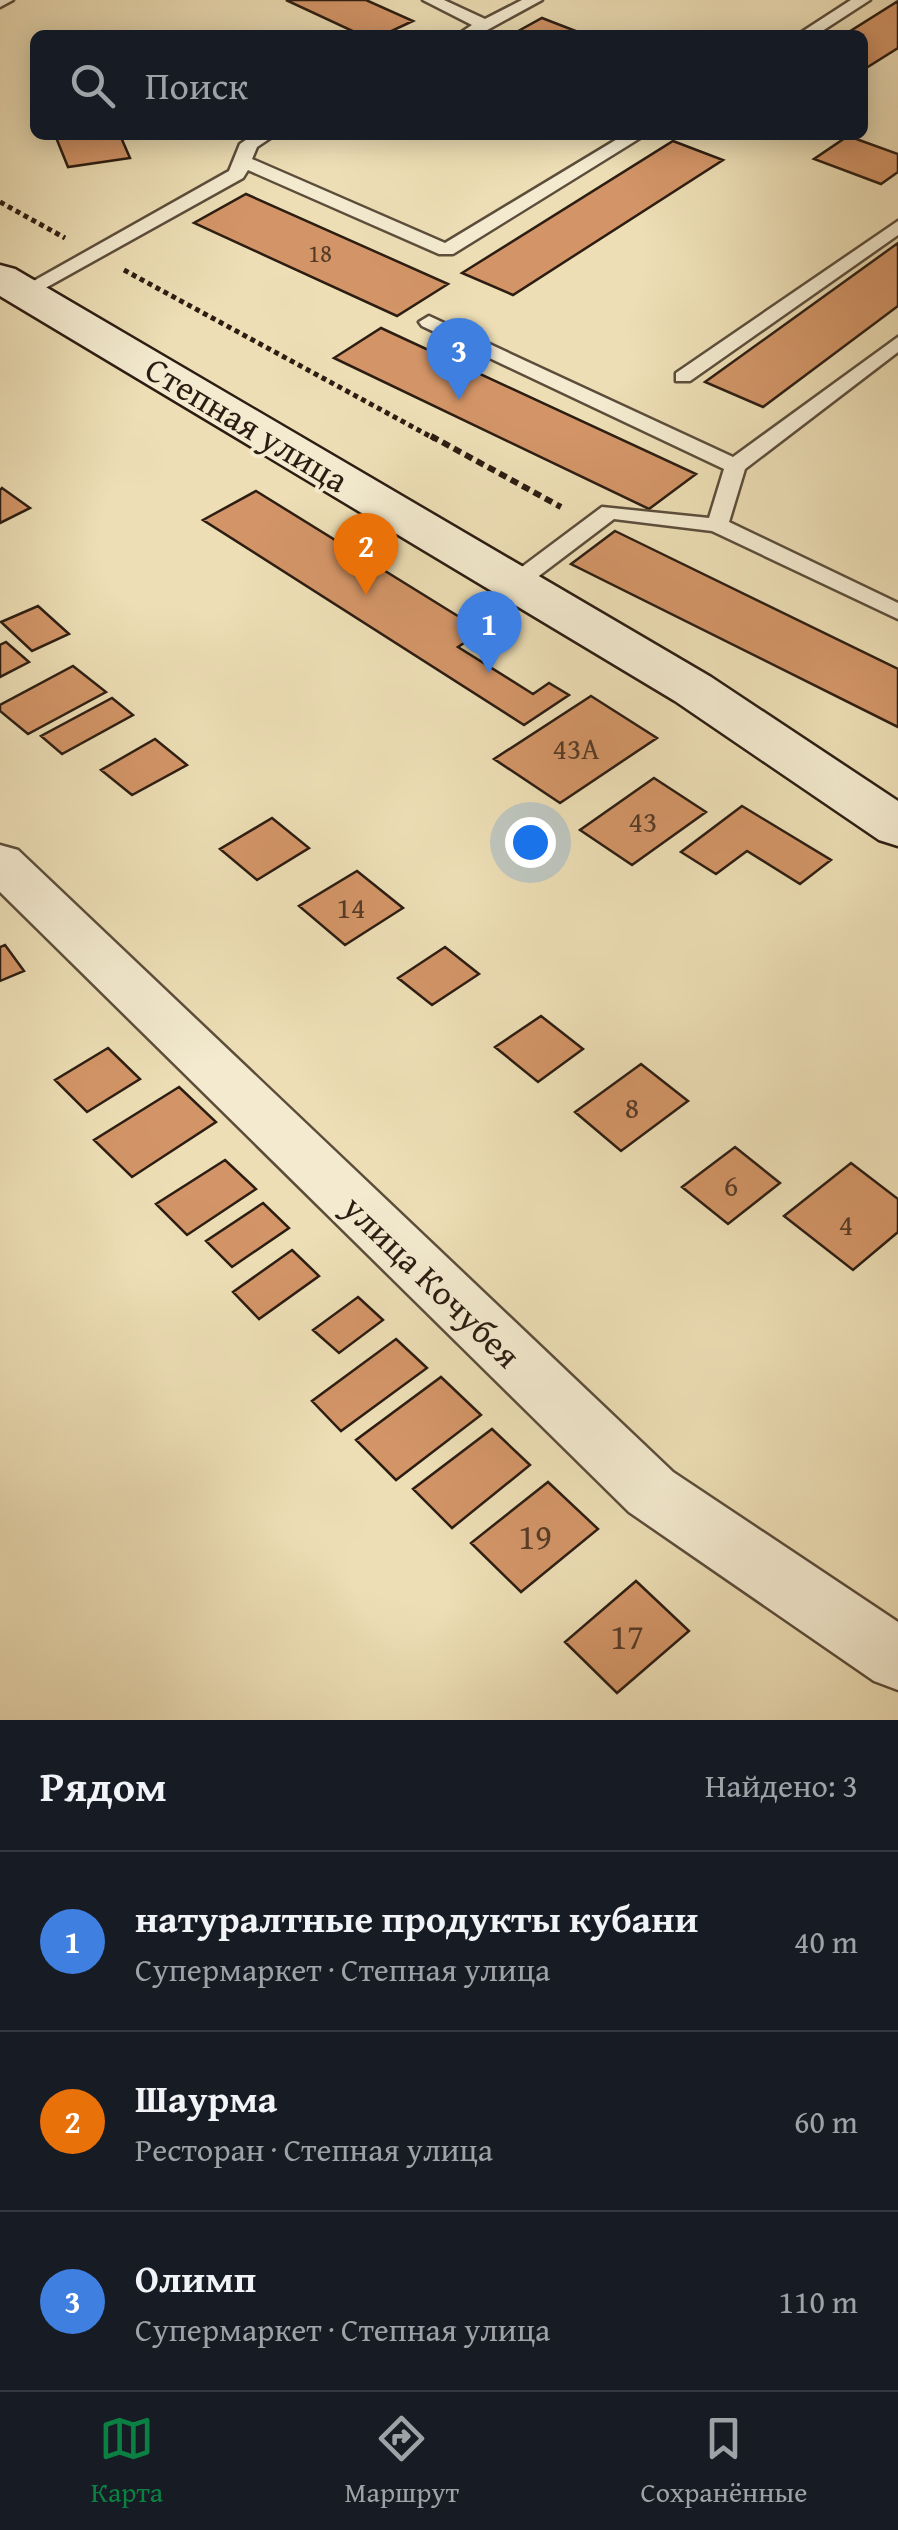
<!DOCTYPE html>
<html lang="ru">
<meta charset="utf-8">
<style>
:root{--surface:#171b24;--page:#242831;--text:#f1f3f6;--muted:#9ea1a6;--line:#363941;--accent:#0b8043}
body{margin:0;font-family:"Gentium Book Plus",serif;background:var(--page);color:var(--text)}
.you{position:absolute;left:530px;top:842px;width:35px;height:35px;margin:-25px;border:8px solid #fff;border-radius:50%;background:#1a73e8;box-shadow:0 0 0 15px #1a73e833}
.badge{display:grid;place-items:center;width:65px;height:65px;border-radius:50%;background:var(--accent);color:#fff;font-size:32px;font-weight:700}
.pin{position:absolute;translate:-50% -82px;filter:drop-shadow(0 2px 5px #0008)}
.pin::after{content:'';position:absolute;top:52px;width:35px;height:30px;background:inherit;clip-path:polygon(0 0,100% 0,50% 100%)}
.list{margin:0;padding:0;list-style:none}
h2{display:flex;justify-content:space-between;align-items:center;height:130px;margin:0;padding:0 40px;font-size:42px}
h2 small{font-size:32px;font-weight:400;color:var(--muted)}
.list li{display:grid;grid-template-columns:65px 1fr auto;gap:30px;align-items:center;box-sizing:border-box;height:180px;padding:0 40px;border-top:2px solid var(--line)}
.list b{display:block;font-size:38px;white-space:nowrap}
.list p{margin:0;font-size:32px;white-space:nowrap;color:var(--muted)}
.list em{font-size:32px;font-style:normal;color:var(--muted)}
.icon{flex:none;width:55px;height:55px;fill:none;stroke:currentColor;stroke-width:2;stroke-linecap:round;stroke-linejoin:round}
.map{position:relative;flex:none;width:898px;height:1720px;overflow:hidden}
.search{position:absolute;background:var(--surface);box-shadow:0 5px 25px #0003;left:30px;right:30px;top:30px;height:110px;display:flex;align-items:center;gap:25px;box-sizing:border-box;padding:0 35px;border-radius:15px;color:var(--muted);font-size:38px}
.sheet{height:670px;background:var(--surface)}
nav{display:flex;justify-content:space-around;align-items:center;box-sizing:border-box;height:140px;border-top:2px solid var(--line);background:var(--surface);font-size:28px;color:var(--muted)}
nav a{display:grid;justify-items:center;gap:5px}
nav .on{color:var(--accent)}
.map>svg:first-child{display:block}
</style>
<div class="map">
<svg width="898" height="1720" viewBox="0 0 898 1720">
<rect width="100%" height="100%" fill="#eddeb5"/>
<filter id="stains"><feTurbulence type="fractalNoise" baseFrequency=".002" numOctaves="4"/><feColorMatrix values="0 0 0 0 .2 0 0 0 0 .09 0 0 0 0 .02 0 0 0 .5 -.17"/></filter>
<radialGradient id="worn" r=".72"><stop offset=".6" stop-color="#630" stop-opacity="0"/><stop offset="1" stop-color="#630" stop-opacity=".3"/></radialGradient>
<path fill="#d39567" stroke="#2c1d12" stroke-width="2.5" d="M286,0H366L413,21L383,35H361Z
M898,1V48L863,70V35H844Z
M542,18L586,35H511Z
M55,135H120L130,158L68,167Z
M848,136L898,154V172L881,184L814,159Z
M673,141L723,160L513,295L462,273Z
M246,194L448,284L397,316L194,223Z
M898,243V306L763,407L705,382Z
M381,328L696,474L649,509L334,358Z
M2,488L30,508L0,523V490Z
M256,491L482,631L458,647L533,694L549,683L569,695L524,725L203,520Z
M615,531L898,669V727L571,564Z
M38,606L69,634L32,651L1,622Z
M6,642L29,662L0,677V645Z
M73,666L106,692L28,734L0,711V705Z
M591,696L657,738L560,803L494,759Z
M112,698L133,715L62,754L41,736Z
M155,739L187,765L132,795L101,770Z
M654,778L706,812L632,865L580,830Z
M742,806L831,860L800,884L747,851L716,874L681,852Z
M272,818L309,848L257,880L220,849Z
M357,871L403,908L345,945L299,906Z
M5,945L24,971L0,981V947Z
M445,947L479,974L432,1005L398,978Z
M541,1016L583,1049L538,1082L495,1047Z
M108,1048L140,1079L87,1112L55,1080Z
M641,1064L688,1101L621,1151L575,1112Z
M179,1087L216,1122L132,1177L94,1140Z
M735,1147L780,1183L728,1224L682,1187Z
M225,1160L256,1189L187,1235L156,1204Z
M851,1163L898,1199V1232L853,1270L784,1216Z
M263,1203L289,1228L232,1267L206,1241Z
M292,1250L319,1276L259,1319L233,1292Z
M358,1297L383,1320L339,1353L313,1330Z
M396,1339L427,1368L341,1431L312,1401Z
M441,1377L481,1415L396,1480L356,1440Z
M492,1429L530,1465L452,1528L413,1489Z
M548,1482L598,1529L521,1592L471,1543Z
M636,1581L689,1631L617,1693L565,1642Z"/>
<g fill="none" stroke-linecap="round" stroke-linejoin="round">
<defs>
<path id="lane" d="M0,0H13L0,7Z
M423,0H444L485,19L522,0H542L478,35H457L472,25Z
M851,0H870L816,35H797Z
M253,135H275L257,147L252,159L445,243L624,135H645L453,254H439L248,170L243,178L31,296L24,298L14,292L229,171L240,144Z
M898,221V235L690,381H676V373Z
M429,316L733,457L898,337V352L745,469L729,522L898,603V619L712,531L614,519L523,588H507L504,583L507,578L602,507L709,518L724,469L422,326L419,322Z"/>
<path id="street" d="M0,845L18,850L673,1472L898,1622V1690L874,1681L629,1512L0,892Z"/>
<path id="secondary" d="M0,265L15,269L711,677L898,801V846L879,840L675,701L0,296Z"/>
</defs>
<use href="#lane" stroke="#5c4d3b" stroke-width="5"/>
<use href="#street" stroke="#5c4d3b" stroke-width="5"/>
<use href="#secondary" stroke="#2c1d12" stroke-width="5"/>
<path stroke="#2c1d12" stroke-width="5" stroke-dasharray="5 4" stroke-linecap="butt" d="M0,202L65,238
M124,270L435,439"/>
<path stroke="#2c1d12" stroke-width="6" stroke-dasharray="8 5" stroke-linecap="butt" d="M431,436L561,507"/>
<use href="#lane" fill="#f3eacf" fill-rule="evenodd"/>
<use href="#street" fill="#f3eacf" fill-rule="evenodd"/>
<use href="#secondary" fill="#f3eacf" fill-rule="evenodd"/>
</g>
<g text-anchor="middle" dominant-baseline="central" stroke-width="8" stroke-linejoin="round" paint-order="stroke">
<g font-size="25" fill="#563b27">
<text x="320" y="253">18</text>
</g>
<g font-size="30" fill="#563b27">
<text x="576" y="748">43А</text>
<text x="643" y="821">43</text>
<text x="351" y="907">14</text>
<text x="632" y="1107">8</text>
<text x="731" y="1185">6</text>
<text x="846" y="1224">4</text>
</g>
<g font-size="35" fill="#2c1d12" stroke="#f3eacf">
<text transform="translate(247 424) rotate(31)">Степная улица</text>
<text transform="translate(432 1281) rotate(44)">улица Кочубея</text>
</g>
<g font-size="35" fill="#563b27">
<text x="535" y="1536">19</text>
<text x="627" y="1636">17</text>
</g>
</g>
<rect width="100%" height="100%" filter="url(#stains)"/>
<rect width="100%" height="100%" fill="url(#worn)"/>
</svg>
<div class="you"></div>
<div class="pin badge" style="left:489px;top:673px;background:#3f7fe0">1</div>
<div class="pin badge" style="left:366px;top:595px;background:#e8710a">2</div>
<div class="pin badge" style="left:459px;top:400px;background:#3f7fe0">3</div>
<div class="search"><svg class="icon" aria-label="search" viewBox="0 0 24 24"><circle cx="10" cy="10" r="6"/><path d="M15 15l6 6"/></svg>Поиск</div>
</div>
<section class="sheet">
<h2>Рядом<small>Найдено: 3</small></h2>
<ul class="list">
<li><span class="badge" style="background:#3f7fe0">1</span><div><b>натуралтные продукты кубани</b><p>Супермаркет · Степная улица</p></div><em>40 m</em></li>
<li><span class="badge" style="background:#e8710a">2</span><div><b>Шаурма</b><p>Ресторан · Степная улица</p></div><em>60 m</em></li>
<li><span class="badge" style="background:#3f7fe0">3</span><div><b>Олимп</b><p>Супермаркет · Степная улица</p></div><em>110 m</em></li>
</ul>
</section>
<nav>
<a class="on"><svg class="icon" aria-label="map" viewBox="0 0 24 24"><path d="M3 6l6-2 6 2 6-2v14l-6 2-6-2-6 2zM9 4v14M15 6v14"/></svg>Карта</a>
<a><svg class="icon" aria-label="directions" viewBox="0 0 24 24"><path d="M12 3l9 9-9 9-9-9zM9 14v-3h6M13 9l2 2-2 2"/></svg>Маршрут</a>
<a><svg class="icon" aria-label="saved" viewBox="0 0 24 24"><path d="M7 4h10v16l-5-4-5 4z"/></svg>Сохранённые</a>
</nav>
